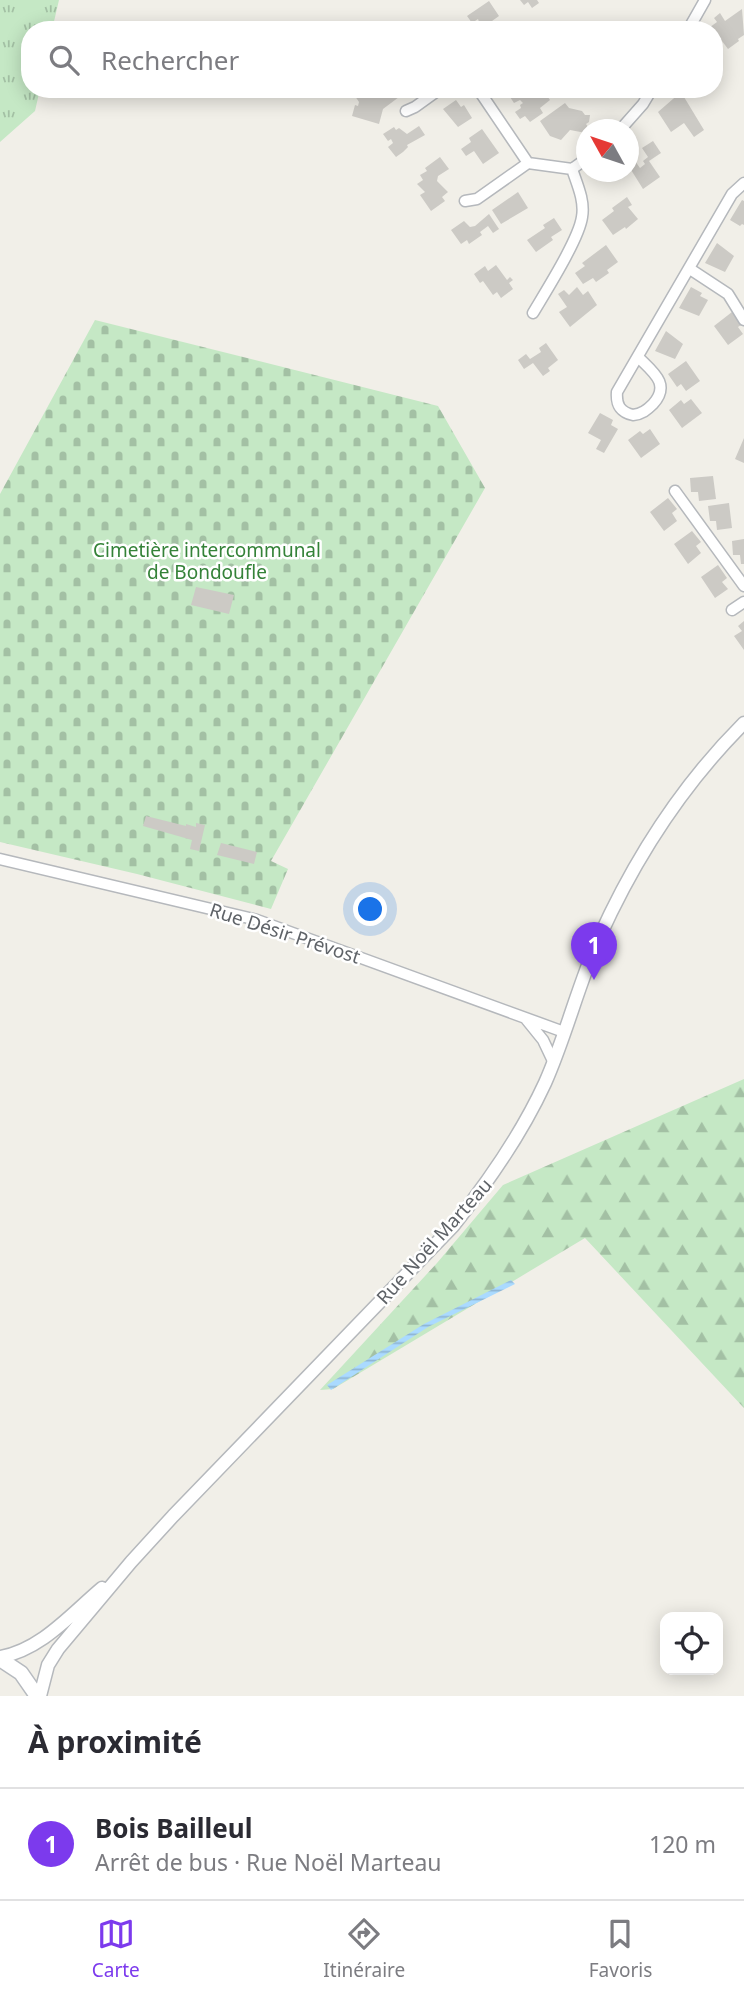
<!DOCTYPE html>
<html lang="fr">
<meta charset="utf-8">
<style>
:root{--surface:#fff;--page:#f7f7f7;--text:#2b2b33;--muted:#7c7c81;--line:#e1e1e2;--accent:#7c3aed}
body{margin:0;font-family:"Noto Sans",sans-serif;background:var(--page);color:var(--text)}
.controls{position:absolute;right:21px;bottom:21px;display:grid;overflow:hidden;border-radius:14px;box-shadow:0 4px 18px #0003}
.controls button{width:63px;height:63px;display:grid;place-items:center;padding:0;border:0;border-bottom:2px solid var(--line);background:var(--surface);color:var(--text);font:35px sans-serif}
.compass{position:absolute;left:576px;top:119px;width:63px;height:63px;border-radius:50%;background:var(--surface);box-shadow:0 4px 18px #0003;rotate:310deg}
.you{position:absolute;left:371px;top:910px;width:24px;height:24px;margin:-18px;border:5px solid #fff;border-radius:50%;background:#1a73e8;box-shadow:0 0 0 10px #1a73e833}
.badge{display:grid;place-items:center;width:46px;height:46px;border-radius:50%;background:var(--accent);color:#fff;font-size:23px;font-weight:700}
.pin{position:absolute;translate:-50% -58px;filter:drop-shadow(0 2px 4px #0008)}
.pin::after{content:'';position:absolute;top:37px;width:24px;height:21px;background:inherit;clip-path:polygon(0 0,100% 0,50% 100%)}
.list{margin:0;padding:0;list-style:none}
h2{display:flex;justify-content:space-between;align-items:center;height:91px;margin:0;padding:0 28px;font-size:30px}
h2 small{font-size:23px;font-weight:400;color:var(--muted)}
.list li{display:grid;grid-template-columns:46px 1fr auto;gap:21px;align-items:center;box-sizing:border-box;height:112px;padding:0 28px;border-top:2px solid var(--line)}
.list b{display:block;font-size:26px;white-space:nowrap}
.list p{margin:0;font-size:23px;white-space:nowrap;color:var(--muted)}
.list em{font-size:23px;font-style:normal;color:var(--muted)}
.icon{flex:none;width:38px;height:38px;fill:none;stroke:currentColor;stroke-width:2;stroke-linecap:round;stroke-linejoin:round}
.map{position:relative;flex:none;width:744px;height:1696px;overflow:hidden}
.search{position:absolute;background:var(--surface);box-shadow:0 4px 18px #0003;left:21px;right:21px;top:21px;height:77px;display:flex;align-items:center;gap:18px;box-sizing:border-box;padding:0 24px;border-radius:28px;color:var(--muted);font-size:26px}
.sheet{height:203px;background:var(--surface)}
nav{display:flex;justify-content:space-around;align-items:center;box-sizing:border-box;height:98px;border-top:2px solid var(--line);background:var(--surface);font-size:19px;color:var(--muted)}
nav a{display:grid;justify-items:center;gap:4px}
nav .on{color:var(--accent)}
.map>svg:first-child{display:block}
</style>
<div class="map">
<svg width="744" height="1696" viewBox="0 0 744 1696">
<defs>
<pattern id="forest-firs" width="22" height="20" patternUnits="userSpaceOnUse" patternTransform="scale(1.75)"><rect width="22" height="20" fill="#c5e8c5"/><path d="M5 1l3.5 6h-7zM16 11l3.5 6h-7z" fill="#a3c0a4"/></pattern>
<pattern id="cemetery-stones" width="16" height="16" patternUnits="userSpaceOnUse" patternTransform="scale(1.75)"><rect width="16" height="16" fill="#c5e8c5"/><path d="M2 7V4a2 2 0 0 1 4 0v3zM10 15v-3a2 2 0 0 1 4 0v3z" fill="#a3c0a4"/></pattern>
<pattern id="park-tufts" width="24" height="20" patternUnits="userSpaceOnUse" patternTransform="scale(1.75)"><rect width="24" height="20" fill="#c5e8c5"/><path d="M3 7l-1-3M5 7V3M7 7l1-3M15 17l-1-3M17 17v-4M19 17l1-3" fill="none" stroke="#a3c0a4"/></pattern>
<pattern id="water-rules" width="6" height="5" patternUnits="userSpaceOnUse" patternTransform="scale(1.75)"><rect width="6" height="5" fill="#aadaff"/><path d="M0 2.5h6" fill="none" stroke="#8eb4d2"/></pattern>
</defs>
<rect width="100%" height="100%" fill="#f1efe8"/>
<path fill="url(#forest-firs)" d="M744,1079V1408L585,1238L333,1389L320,1390L437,1263L503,1185Z"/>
<path fill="url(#cemetery-stones)" d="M95,320L438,406L485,488L271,861L288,869L271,909L137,874L0,842V494Z"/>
<path fill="url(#park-tufts)" d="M0,0H59L52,30H30V89H40L35,111L0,142Z"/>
<path fill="url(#water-rules)" d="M511,1280L515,1284L428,1327L331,1390L327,1385L424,1324Z"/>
<path fill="#cccac5" d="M520,0H537L539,3L532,8L528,2L524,5Z
M489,1L499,16L492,21L498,30H482L478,19L472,23L467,16Z
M742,9L744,35L738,39L739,41L728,49L716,33L714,34V30H706L717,22L714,18L720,13L725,21Z
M350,89H394L399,97L383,109L379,124L352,116L355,105L358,106L359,102L355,96L357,95L355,93Z
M515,89H537L539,92L543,90L550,100L540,108L543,113L530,122L525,116L520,119L515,112L521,108L520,105L523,103L520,100L514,103L508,94Z
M588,89H601L603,92L594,98Z
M681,92L704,130L694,137L684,123L671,132L658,112Z
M456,100L461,107L464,105L472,118L458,127L443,109Z
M565,103L569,108L582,111L585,115H590L589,122L586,124L588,127L586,133L570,130L561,140L550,136L540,121Z
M419,126L425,135L407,145L408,147L403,152L396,157L388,147L393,143L391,139L388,141L383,134L394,127L396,130L399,128L407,134Z
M482,129L499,153L483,164L474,151L466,156L461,149L471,142L469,138Z
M653,141L661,153L649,161L660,177L643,189L628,165L635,161L640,168L645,164L643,161L648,157L642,148Z
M440,157L449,169L438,176L437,181L448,192L442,197L445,201L431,211L420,195L425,192L417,184L423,180L420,175L427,171L425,168Z
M518,192L528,208L501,224L492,210Z
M627,197L632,205L628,207L638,219L626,229L625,227L613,235L602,220L614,211L612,208Z
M742,200L744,201V225L742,224L740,226L730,220Z
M489,214L499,229L493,233L488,226L480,232L482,235L469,244L467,240L461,244L451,230L464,221L470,227L475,226Z
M554,218L562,230L551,237L553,240L536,252L527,240L545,228L543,225Z
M717,243L734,256L725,272L705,263Z
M606,245L618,262L607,270L609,273L596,282L593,278L583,284L575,273L585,266L582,263Z
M496,265L507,280L510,277L513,280L509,283L513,289L501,298L497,292L493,295L483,281L480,283L474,274L485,266L488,271Z
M577,287L583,295L588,291L597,305L570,327L559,312L567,307L558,294L564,290L569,295Z
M691,287L702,293L700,296L708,300L699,316L679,308Z
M732,312L741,325L738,327L743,334L728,345L714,326Z
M666,331L683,344L675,359L655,351Z
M546,343L558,360L548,368L550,371L543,376L533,363L524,369L518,360L526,354L530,359L541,352L539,348Z
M686,361L700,381L686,391L681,384L677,387L668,374Z
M691,399L702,413L682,428L669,410L681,400L684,404Z
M600,413L613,420L611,425L618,429L604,453L596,449L601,440L588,433Z
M650,429L660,444L641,458L628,440L640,431L643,434Z
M744,438V463L735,459Z
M713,476L716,499L699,501L698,492H691L690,478Z
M668,498L677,509L672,513L677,521L664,531L650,512Z
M729,503L732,528L717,530L716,521H710L708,506Z
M692,531L701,542L696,546L701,553L688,564L674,544Z
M744,539V564H741L740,555H733L732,541Z
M718,565L727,578L722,582L728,589L715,598L701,577Z
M196,587L234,595L229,614L191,605Z
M744,621V650L734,636L742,631L738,626Z
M146,816L186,826V824L196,827V823L205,825L199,851L190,849L192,840L143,826Z
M221,843L257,852L254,864L217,855Z"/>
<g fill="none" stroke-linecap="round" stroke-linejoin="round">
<defs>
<path id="minor" d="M688,30L705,0
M478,89L528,163L572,169C577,184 585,201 582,217C579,239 546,291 533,313
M406,111L415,107L440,89
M620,130L643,104L652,89
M572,169L586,159
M465,201L477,199L528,163
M690,269L728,294L744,320
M638,357C653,372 671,384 653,404C647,410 642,414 633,415C620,412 616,405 617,392L732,194L744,183
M675,491L744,586
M732,610L744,602
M0,859L257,920L564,1032
M526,1019L543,1040L553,1061"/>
<path id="tertiary" d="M0,1657C41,1650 71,1614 102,1588
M40,1696L48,1665L58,1649L131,1562L173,1516L453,1226C489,1181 521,1135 545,1083C566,1036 578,985 599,938C635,858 682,785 744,723"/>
<path id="secondary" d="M0,1659L21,1673L37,1696"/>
</defs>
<use href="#minor" stroke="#b5b8bc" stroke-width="13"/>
<use href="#tertiary" stroke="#b5b8bc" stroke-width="15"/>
<use href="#secondary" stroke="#b6babf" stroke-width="17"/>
<use href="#minor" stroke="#fff" stroke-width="10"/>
<use href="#tertiary" stroke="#fff" stroke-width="12"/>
<use href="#secondary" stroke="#fff" stroke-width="14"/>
</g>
<g text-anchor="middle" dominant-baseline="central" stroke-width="5" stroke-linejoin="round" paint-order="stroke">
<g font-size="19" fill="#348238" stroke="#fff">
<text x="207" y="550">Cimetière intercommunal<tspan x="207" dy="22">de Bondoufle</tspan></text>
</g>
<g font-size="19" fill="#5f6368" stroke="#fff">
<text transform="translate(285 933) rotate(18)">Rue Désir Prévost</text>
<text transform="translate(434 1241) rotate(-48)">Rue Noël Marteau</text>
</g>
</g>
</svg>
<div class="controls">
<button><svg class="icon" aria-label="locate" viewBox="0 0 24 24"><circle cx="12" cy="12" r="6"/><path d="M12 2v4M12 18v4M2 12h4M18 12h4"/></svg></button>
</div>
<svg class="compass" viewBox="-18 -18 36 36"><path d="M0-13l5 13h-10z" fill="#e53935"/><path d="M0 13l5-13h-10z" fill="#7c7c81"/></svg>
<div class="you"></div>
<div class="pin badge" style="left:594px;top:980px">1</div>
<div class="search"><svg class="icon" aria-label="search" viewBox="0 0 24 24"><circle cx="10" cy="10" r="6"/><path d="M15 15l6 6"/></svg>Rechercher</div>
</div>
<section class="sheet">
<h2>À proximité<small></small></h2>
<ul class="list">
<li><span class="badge">1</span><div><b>Bois Bailleul</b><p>Arrêt de bus · Rue Noël Marteau</p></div><em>120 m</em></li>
</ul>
</section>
<nav>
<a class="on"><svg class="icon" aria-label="map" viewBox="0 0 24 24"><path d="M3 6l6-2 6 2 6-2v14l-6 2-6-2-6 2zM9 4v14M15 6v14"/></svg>Carte</a>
<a><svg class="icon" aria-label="directions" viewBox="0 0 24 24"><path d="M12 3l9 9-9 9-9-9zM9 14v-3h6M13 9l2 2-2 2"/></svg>Itinéraire</a>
<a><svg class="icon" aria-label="saved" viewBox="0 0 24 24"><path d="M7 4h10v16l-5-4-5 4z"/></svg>Favoris</a>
</nav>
